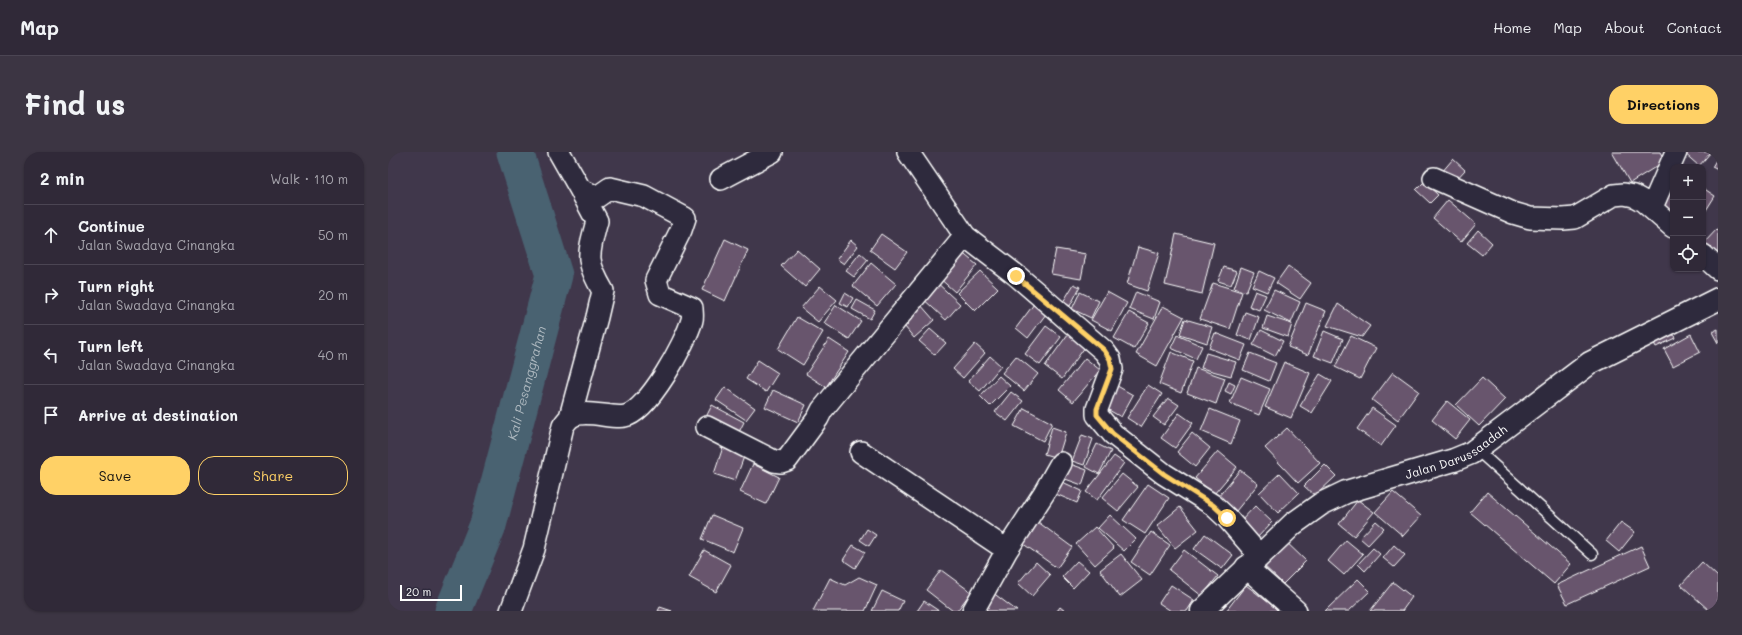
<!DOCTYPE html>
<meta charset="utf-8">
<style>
:root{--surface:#302938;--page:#3c3543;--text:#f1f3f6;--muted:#a8a6ae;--line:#4b4553;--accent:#ffd166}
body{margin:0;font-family:Mali,sans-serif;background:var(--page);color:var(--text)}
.controls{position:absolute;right:12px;top:12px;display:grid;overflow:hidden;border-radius:8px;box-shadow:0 1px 3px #0004}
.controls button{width:36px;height:36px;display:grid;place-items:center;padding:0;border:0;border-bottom:1px solid var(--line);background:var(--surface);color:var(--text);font:20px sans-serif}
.scale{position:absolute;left:12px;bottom:10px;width:62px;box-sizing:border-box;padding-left:4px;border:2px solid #fff;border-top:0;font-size:11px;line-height:14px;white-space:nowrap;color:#fff;-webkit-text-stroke:3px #2f2a3d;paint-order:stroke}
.stop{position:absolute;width:12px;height:12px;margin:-9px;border:3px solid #ffd166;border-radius:50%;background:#fff}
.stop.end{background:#ffd166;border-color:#fff;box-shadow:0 1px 4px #0008}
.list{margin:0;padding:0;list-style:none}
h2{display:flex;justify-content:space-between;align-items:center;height:52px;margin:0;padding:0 16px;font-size:17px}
h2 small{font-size:13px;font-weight:400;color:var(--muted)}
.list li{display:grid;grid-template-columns:26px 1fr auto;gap:12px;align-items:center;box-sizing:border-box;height:60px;padding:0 16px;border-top:1px solid var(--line)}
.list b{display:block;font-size:15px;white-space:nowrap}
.list p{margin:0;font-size:13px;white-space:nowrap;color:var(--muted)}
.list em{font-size:13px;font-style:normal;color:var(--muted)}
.actions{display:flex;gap:8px;padding:12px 16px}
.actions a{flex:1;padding:9px 0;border:1px solid var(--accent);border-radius:16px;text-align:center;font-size:14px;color:var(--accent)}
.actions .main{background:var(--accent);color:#111}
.icon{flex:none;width:22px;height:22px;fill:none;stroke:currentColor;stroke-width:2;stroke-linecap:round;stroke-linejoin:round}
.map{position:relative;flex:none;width:1330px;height:459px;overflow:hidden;border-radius:16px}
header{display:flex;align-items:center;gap:24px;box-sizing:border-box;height:56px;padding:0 20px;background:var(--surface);border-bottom:1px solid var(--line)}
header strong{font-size:19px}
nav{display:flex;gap:22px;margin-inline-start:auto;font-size:14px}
.intro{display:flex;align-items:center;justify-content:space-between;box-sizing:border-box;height:96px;padding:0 24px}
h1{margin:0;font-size:28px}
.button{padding:10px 18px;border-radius:16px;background:var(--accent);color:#111;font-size:14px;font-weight:700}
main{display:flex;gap:24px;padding:0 24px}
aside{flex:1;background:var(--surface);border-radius:16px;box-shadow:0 1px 3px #0004}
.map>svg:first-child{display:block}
</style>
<header>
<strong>Map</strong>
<nav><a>Home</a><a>Map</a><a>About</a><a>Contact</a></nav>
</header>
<div class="intro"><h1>Find us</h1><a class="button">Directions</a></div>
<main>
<aside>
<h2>2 min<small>Walk · 110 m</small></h2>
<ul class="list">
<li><svg class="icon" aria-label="ahead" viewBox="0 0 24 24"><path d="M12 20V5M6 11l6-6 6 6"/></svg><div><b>Continue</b><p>Jalan Swadaya Cinangka</p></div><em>50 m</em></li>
<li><svg class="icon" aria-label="right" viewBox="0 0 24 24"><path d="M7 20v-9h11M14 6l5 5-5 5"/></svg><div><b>Turn right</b><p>Jalan Swadaya Cinangka</p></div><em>20 m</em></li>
<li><svg class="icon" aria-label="left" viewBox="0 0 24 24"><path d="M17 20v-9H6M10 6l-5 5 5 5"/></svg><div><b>Turn left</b><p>Jalan Swadaya Cinangka</p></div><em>40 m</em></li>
<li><svg class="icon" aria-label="arrive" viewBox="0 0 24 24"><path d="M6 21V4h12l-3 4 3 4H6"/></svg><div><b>Arrive at destination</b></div></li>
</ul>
<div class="actions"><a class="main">Save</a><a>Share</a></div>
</aside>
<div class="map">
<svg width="1330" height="459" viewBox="0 0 1330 459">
<rect width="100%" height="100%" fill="#40374b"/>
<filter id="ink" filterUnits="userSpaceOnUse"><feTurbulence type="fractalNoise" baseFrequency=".025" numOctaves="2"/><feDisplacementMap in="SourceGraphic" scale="8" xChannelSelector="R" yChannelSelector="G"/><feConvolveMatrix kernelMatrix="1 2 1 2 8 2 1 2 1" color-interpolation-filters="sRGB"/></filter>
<g filter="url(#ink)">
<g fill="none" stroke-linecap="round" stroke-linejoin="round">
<path stroke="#496271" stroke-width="37" id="s1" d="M65,459L100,373L166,123L127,0"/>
</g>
<path fill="#67546d" stroke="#fff" d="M1224,0H1272L1277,9L1242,31Z
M1295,0H1323L1311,14Z
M1330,5V18L1324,15Z
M1065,7L1077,18L1065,31L1053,21Z
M1285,26V62L1266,53Z
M1036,30L1050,43L1042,51L1028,38Z
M1315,36L1327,44L1315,63Z
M1060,48L1088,72L1073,90L1045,66Z
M1330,76V105L1315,92Z
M1090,78L1104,91L1094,103L1079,91Z
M493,82L519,100L507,116L482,98Z
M788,82L826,91L814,142L777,133Z
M337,87L360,98L337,149L314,138Z
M463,88L470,94L456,112L449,107Z
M750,95L771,101L759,139L739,132Z
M409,97L432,117L417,135L393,114Z
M668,97L698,102L693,127L663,122Z
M572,99L589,113L567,140L550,125Z
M472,101L480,108L466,125L458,119Z
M483,111L508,132L489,154L465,134Z
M900,114L923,131L912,147L888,131Z
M836,115L849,119L843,133L830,129Z
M853,115L866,120L858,140L846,136Z
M592,119L610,136L587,159L569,141Z
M871,119L886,126L879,140L864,134Z
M546,128L572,152L558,168L532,144Z
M825,131L854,140L842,177L812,167Z
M686,132L692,135L682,154L675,150Z
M432,134L449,148L430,170L413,156Z
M886,138L912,150L903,171L876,158Z
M867,139L878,143L871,158L861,154Z
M692,140L711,149L703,166L684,157Z
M719,140L739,151L724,179L703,168Z
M748,140L772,150L766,167L741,157Z
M457,141L465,146L460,155L452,151Z
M469,148L487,158L482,167L464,157Z
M918,151L938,159L920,203L900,195Z
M532,152L546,168L526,186L512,169Z
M646,152L658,162L640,186L628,176Z
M950,152L982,174L974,185L939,174Z
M448,153L473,169L461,187L436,171Z
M775,154L796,165L769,214L748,202Z
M741,160L761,171L746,197L726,186Z
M857,160L871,165L863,188L849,183Z
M879,164L904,172L900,185L875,176Z
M409,165L435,180L415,213L390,197Z
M797,167L824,175L819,191L792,182Z
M658,174L673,185L652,213L637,202Z
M542,177L558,191L547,203L531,189Z
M1283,177L1287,186L1268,195L1263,186Z
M1330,177V191L1324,180Z
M873,178L895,189L887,204L865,193Z
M936,179L955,187L945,211L926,204Z
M827,181L858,193L852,208L821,196Z
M680,182L697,195L674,227L657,214Z
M1303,182L1312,200L1285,214L1276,197Z
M789,183L814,194L808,207L783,196Z
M963,184L988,196L972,227L947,215Z
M441,187L461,200L438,235L418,222Z
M587,192L597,201L575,226L565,217Z
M783,200L805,209L793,241L771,232Z
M818,201L848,210L843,224L813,216Z
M862,201L888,211L881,229L855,218Z
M602,204L613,214L592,239L580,229Z
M628,204L650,222L636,239L614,221Z
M697,206L712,218L685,250L671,238Z
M370,208L390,221L378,240L358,227Z
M896,210L922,221L903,266L877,255Z
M808,216L837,226L828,252L799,241Z
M1005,220L1031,239L1010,268L984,248Z
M932,222L944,229L924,261L912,254Z
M611,224L622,234L602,254L592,244Z
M853,225L882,237L871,263L842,251Z
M1094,226L1117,247L1091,274L1068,253Z
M841,230L847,233L843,242L837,239Z
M724,231L745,243L733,265L712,253Z
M760,233L774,242L753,275L739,266Z
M337,235L367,256L358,268L328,248Z
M385,238L418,253L410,270L377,255Z
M623,240L635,249L619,269L607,260Z
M780,246L791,253L776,273L765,265Z
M1059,249L1082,268L1067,287L1044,268Z
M324,253L356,270L350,282L318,265Z
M636,256L664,271L655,289L626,274Z
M984,256L1008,273L993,294L969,277Z
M822,257L852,269L843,292L813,279Z
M791,261L805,271L787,296L773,286Z
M664,275L678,280L670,306L656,302Z
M899,276L932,311L910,331L877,296Z
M804,281L822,296L807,315L789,300Z
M694,283L705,287L696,313L684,309Z
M709,292L723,299L711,322L698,315Z
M335,295L357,302L347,329L326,322Z
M830,299L849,315L826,342L807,326Z
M726,304L736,311L709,348L698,340Z
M674,309L699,318L694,333L669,324Z
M365,312L391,325L378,352L352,340Z
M937,313L948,324L927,344L916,334Z
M852,318L870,332L848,359L830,345Z
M892,321L911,341L890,361L871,341Z
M734,322L750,335L730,359L714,346Z
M668,327L694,339L689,351L663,340Z
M760,332L781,346L757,382L735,368Z
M1005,340L1033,364L1015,384L987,360Z
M1099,340L1183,412L1166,432L1082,360Z
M970,348L986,360L966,384L951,372Z
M867,354L884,370L868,387L851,371Z
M792,355L810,378L787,396L769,374Z
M324,363L355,376L345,400L314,387Z
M722,363L748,387L736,399L710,376Z
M988,369L996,376L980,393L972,386Z
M650,370L684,395L669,416L634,391Z
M1233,370L1247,380L1231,400L1218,389Z
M707,375L726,396L707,413L688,392Z
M479,377L488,383L481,394L472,388Z
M763,380L782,393L762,423L743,410Z
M817,382L845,403L834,417L806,397Z
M894,386L918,409L895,432L871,409Z
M958,388L975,402L956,423L940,409Z
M465,393L477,400L467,416L455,408Z
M1006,393L1017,403L1006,415L995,406Z
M1253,394L1262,414L1179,452L1169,433Z
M985,396L992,402L977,419L970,412Z
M316,398L343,413L328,440L301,425Z
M796,398L830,424L814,444L781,418Z
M733,402L754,428L732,445L712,418Z
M689,409L701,419L685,436L674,425Z
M648,410L662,423L644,444L630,431Z
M1314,410L1330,425V459H1322L1293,433Z
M553,418L583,440L569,459H565L538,438Z
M471,425L489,433L477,459H425L442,426L457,433Z
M970,427L982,439L961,459H937Z
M1005,430L1024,445L1014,459H982Z
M783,433L806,448L799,459H783L771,451Z
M858,433L890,458L889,459H838Z
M494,439L515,449L510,459H484Z
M604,440L629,459H590Z
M536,449L551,459H529Z
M272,455L284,459H270Z
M672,455L677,459H669Z"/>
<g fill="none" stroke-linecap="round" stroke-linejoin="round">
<defs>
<path id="lane" d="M1088,297L1204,402"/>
<path id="street" d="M520,0L577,84L628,123L716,199L722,207L724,217L709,257V263L725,282L776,322L825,353L839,366L871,403
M1046,26L1125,61L1142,66L1175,67L1187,66L1226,43L1236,42L1246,44L1255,49L1285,75
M333,27L384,0
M1264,55L1288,0
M1315,103L1330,117
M182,265L209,165L215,139C197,108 200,103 209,69L192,37
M319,275L386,309L393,310L399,308L430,266L434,258L577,84
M473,300L619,398
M858,415L908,459
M123,459L146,397L175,274C177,271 180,267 183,265C196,256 222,267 237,264C260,260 298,190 304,168C305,165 304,160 304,156L272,142L268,128L293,78L297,66L256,44L222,36L209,45L192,37L171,0
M585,459L619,398L656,341L673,311"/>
<g id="secondary">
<path id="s2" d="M814,459L905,372L933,352L958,340L1066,308L1083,301L1202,211L1330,147"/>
</g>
</defs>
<use href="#lane" stroke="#fff" stroke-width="13"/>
<use href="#street" stroke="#fff" stroke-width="24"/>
<use href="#secondary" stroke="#fff" stroke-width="25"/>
<use href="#lane" stroke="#2f2a3d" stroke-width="10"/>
<use href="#street" stroke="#2f2a3d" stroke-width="21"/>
<use href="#secondary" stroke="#2f2a3d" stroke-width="22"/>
</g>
</g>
<g fill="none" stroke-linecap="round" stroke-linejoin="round" filter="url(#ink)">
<path stroke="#ffd166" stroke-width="5" d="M628,124L716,198L722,207L724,217L709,257V263L725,282L776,322L825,353L839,366"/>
</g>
<g text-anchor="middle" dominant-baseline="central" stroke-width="3" stroke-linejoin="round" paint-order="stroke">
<g font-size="12" fill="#fff" stroke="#2f2a3d">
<text stroke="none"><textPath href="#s2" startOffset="306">Jalan Darussaadah</textPath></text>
</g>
<g font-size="13" font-style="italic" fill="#adb8bf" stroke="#2f2a3d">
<text stroke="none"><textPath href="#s1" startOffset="240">Kali Pesanggrahan</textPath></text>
</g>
</g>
</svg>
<div class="controls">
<button>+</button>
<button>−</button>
<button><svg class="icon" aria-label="locate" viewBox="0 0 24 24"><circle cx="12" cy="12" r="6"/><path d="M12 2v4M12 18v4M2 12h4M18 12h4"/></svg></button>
</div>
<div class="scale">20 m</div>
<div class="stop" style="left:839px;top:366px"></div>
<div class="stop end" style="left:628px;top:124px"></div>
</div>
</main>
